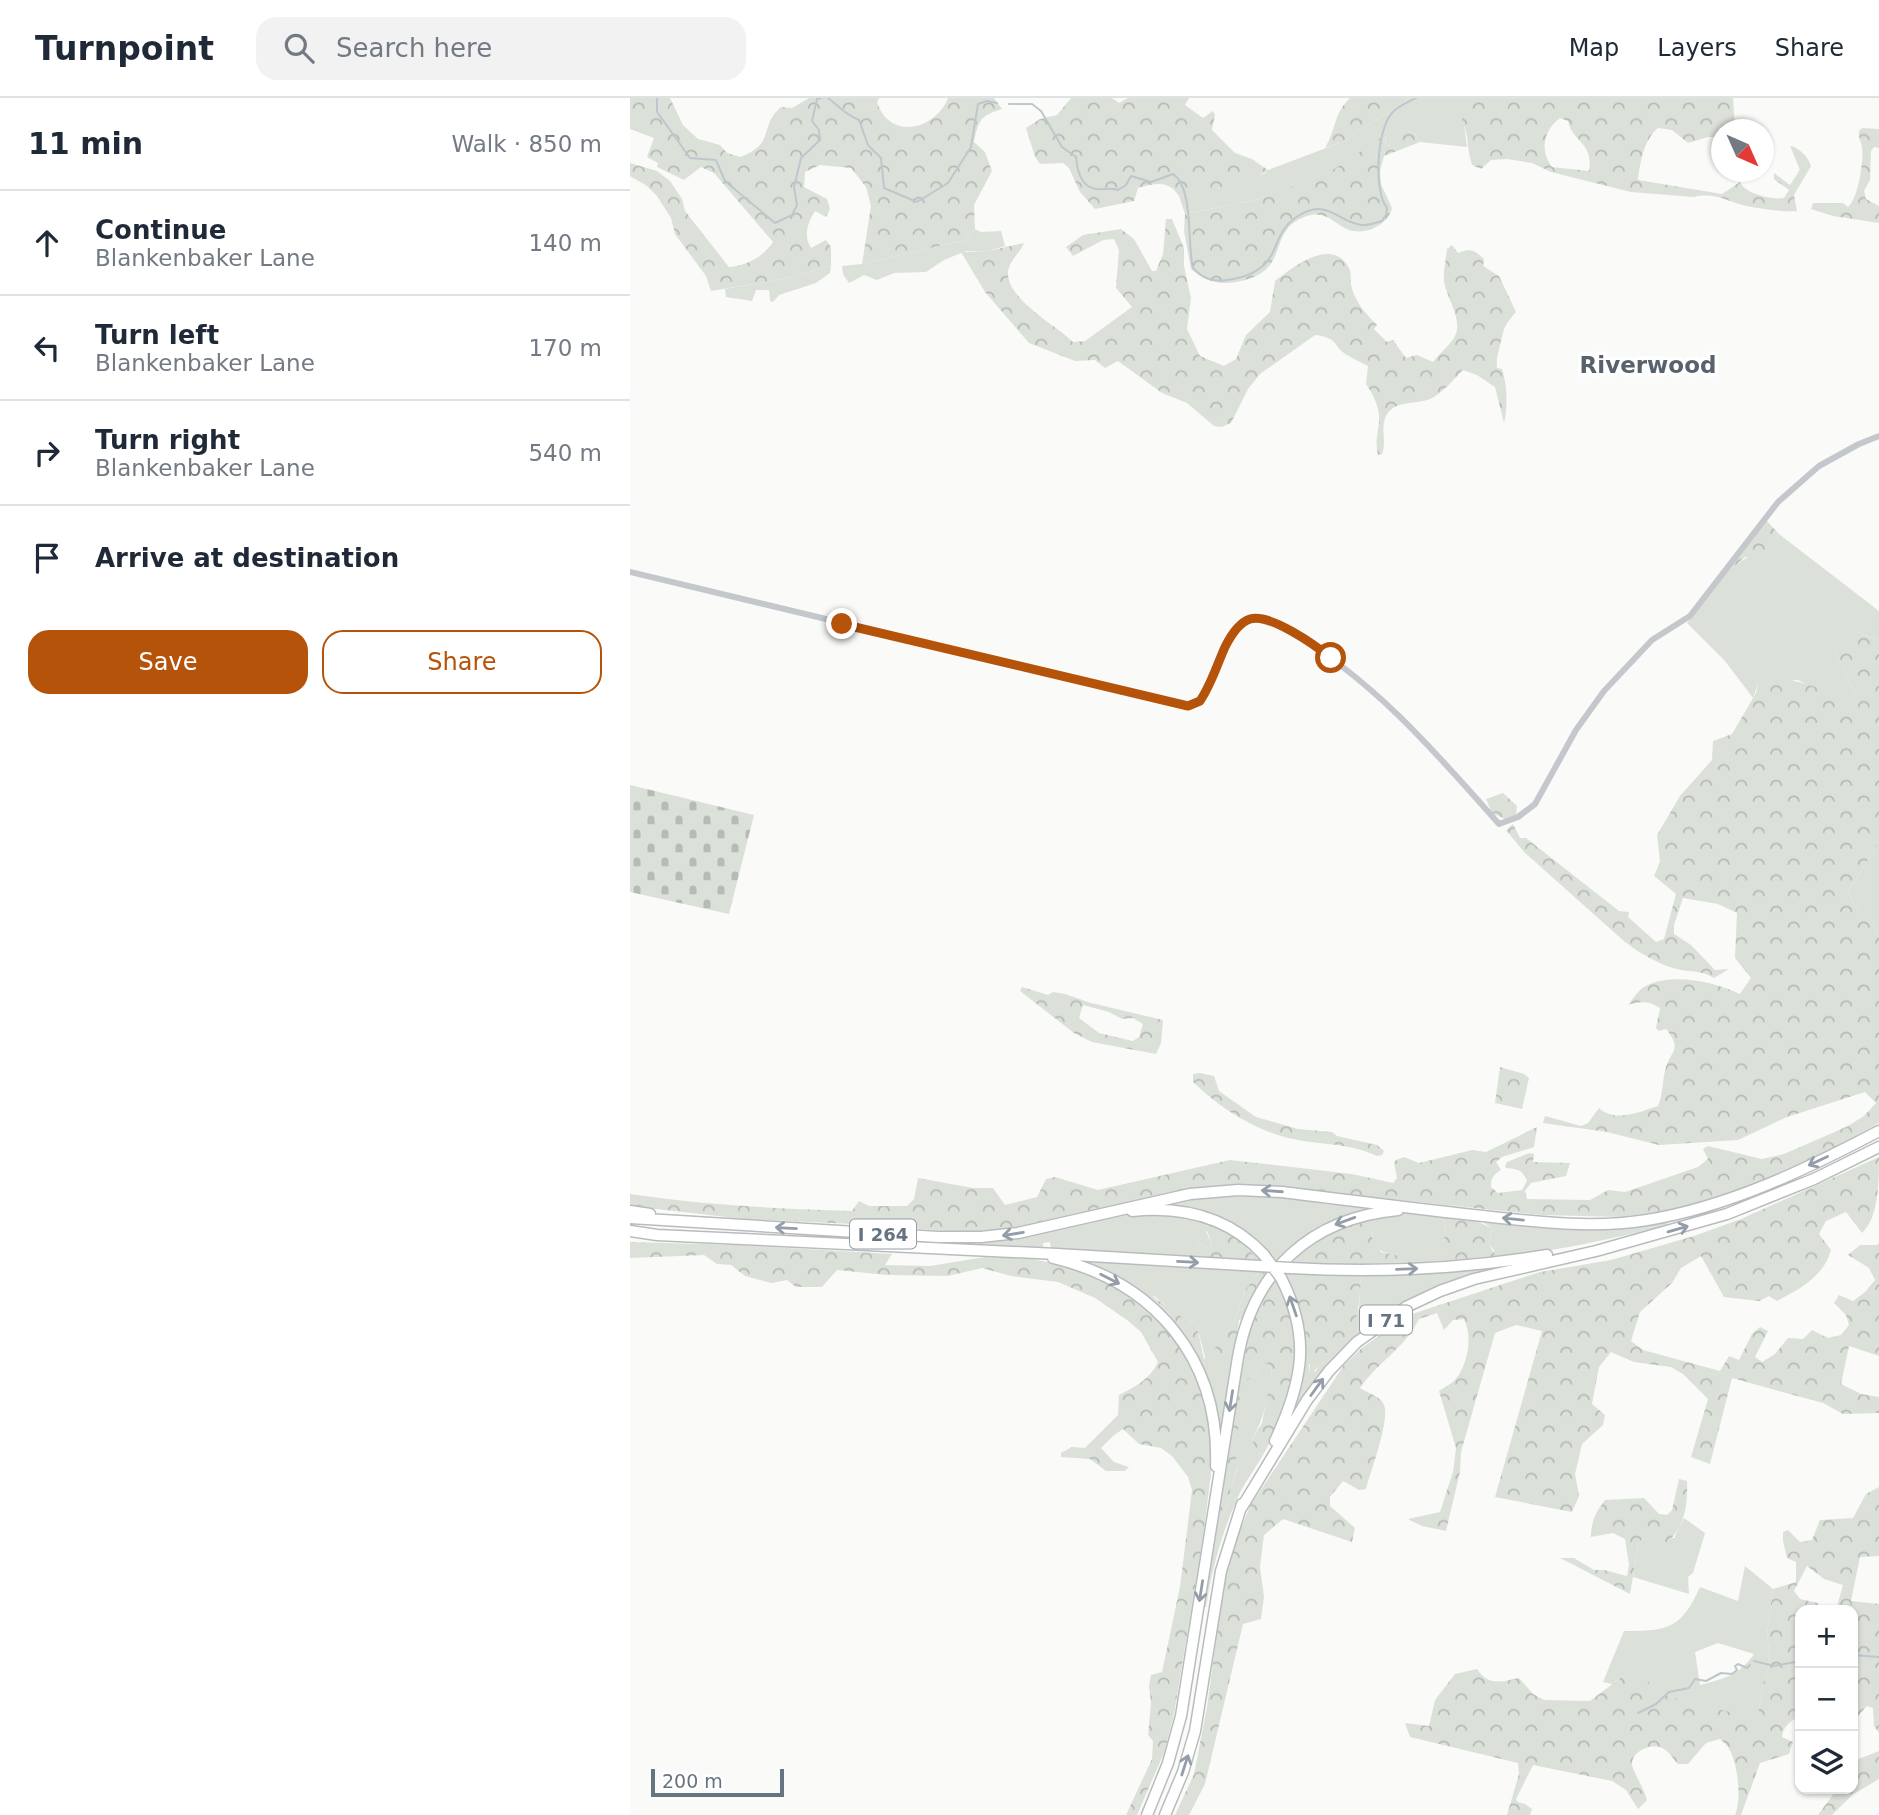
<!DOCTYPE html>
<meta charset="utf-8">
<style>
:root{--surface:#fff;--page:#f2f2f3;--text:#1f2937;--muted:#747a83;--line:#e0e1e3;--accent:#b45309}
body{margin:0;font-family:"DejaVu Sans",sans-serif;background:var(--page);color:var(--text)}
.controls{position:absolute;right:21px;bottom:21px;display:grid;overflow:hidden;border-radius:14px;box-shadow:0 2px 5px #0004}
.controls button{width:63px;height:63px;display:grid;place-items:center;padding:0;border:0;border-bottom:2px solid var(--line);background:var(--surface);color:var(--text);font:35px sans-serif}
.compass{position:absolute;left:1081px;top:21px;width:63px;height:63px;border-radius:50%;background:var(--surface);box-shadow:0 2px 5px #0004;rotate:135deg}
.scale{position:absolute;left:21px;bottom:18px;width:133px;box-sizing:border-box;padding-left:7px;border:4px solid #667482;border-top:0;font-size:19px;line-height:24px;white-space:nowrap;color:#667482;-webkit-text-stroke:5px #fff;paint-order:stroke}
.stop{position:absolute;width:21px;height:21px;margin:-16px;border:5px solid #b45309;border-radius:50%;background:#fff}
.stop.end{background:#b45309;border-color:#fff;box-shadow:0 2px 7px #0008}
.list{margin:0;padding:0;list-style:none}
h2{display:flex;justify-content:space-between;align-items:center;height:91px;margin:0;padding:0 28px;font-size:30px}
h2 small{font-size:23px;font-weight:400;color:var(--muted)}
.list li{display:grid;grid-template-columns:46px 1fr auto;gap:21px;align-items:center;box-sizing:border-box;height:105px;padding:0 28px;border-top:2px solid var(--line)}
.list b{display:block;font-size:26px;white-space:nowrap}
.list p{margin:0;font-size:23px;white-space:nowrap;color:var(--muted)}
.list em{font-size:23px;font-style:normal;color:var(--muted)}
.actions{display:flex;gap:14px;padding:21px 28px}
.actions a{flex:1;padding:16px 0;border:2px solid var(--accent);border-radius:21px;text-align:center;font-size:24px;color:var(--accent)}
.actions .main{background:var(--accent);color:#fff}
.icon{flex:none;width:38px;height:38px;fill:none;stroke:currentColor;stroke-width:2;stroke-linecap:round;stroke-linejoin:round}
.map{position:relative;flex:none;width:1249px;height:1717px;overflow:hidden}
header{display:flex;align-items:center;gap:42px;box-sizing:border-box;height:98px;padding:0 35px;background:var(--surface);border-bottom:2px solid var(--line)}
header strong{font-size:33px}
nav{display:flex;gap:38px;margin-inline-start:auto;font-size:24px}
.search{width:490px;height:63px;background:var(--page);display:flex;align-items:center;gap:18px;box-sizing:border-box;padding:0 24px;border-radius:21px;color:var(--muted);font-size:26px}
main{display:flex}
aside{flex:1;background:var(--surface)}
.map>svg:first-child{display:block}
</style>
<header>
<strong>Turnpoint</strong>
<div class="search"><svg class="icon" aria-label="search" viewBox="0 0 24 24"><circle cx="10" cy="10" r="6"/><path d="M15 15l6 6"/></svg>Search here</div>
<nav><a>Map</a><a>Layers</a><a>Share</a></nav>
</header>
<main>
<aside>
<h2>11 min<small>Walk · 850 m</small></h2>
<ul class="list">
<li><svg class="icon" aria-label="ahead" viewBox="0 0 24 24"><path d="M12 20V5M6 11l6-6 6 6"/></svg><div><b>Continue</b><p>Blankenbaker Lane</p></div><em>140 m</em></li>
<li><svg class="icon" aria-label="left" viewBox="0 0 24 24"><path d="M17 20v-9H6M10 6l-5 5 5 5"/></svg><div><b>Turn left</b><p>Blankenbaker Lane</p></div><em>170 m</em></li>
<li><svg class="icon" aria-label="right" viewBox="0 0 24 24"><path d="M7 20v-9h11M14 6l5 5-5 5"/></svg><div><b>Turn right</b><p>Blankenbaker Lane</p></div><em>540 m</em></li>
<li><svg class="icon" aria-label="arrive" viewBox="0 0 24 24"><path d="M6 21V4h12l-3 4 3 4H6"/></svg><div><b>Arrive at destination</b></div></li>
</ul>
<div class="actions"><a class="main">Save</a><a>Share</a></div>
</aside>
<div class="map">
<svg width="1249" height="1717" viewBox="0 0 1249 1717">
<defs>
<pattern id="forest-crowns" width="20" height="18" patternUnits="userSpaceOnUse" patternTransform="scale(1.75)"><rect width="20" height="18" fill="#dbe1d9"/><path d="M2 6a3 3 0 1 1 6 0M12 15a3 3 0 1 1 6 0" fill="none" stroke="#b5bbb5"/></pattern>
<pattern id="cemetery-stones" width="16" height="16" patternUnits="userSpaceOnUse" patternTransform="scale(1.75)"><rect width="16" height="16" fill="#dbe1d9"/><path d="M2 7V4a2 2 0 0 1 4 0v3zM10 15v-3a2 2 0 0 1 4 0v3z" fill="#b5bbb5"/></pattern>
</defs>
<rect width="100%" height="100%" fill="#fafaf8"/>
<path fill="#dbe1d9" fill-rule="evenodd" d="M779,0H823L831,5L837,49L790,44L784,35L774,32L757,48H755L756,37L701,74L629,101L555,116L549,98L634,76L638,72L712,44L755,16L758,17Z
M345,131L351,134L371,133L375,148L358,153H336L314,162L296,174L264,175L247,182L234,177L219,185L213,176L212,168L232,166L335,142Z
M201,168L200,175L186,185L149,197L143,204L140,203L139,192H126L122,203L96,199L95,191L153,181Z
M1149,436L1249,513V543L1223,532L1206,554L1226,600V612L1202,596L1185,591L1168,582L1128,586L1123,600L1095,563L1057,525L1100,469L1103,470C1119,455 1138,453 1149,436Z
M1249,744V834L1228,814L1218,794Z
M628,1096L736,1110L690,1129L671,1142L646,1165C615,1124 569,1108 520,1108L568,1098Z
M513,1114H549L603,1134L635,1164H630L618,1151L576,1133L582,1147L578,1150L566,1144L557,1159L421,1151L420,1144L413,1145V1151L347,1147V1145C404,1141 457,1121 513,1114Z
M770,1115L813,1118C819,1137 814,1144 804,1159L806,1166L786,1167C771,1153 747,1160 743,1142C741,1134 745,1127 742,1119Z
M1036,1122L1038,1127C980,1142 922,1153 863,1161L864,1152L859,1147L862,1130L854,1125L963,1131L1009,1127Z
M454,1162L631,1172L615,1192L603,1228L590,1240L597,1257L596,1263L602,1265L592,1343L589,1344L582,1296L569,1262H574L575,1259L567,1228L563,1223L558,1225L523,1197L524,1201L537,1213L544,1226L526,1208L492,1181Z
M894,1165L765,1211L736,1233L666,1309L675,1271V1257L679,1262V1276L686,1273L689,1265L729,1211L731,1176L830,1173Z
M637,1265L642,1273C638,1297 635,1320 622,1341L625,1351L633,1357C625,1371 615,1384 608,1399C592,1434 582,1471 576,1509H574L588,1422C601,1410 599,1386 608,1370L606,1365V1294L609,1281L616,1283L625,1278L630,1268Z
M1054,1420L1075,1435L1063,1475L1058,1479L1059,1496L1003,1479L1009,1443L1020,1439L1044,1440Z
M1115,1468L1143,1491L1137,1536L1140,1566L1133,1585L1127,1622L1029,1596L1009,1574L993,1578L982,1586L973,1584L994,1533C1038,1533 1051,1531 1070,1489L1108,1503ZM1088,1545L1124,1556C1110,1577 1093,1581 1070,1587L1065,1554Z"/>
<path fill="url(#forest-crowns)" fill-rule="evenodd" d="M0,0H40L53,27L68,41L90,47L97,55L110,59C147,45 128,29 151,9L162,10L179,0H249L247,4C260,44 306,31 318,0H364L372,11C350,18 349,21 344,44L355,54L362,73L344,107L345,131L335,142L232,166L241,108L236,89L221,70L190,67L175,74L174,89L197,101L200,111L196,119L185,113C178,124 173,138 181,150L196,142L201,149V168L153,181L81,193L76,178L45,136L41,120L27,98L17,88L0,78V65L27,73L40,83L52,101L55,113L99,169C117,168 134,158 143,144L84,75L71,69L54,82L27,69L28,65L17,59L24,40L0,31Z
M441,0H482L489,5L498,0H559L555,7L573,20L583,13L585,17L582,32L605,55L622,61L638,72C626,84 568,94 549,98C539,82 525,85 508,90L504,103L465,111L450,94L439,70L433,65L410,66L405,59L396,30L410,21L427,17Z
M720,0H779L758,17L755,16L712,44L695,50C707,30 703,16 720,0Z
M823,0H1103L1105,31L1092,32L1091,39H1078L1058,45L1042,32L1028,30C1014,41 1010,65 1008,82L1092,96L1110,84C1115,96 1142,102 1154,100L1159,92L1144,81V75L1160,87L1170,72L1160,48C1169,49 1179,60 1181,68L1164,97L1167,113C1150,114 1133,111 1116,108C1093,102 1086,94 1063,99L1001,94L921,74L902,65L877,61L861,62L851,71L842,67C839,57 838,49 837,39C835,26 829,19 831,6ZM930,20L938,23C942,44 964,44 959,73L922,69C909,52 914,32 930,20Z
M1232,30L1249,31V50L1244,49L1241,53L1240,82L1234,93L1236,101L1249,108V125L1203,118L1181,111L1183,105H1213L1218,109C1228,101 1234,63 1232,49C1231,43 1228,39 1229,33Z
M774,32L784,35L790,44L754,58L750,73L751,86L762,110C759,125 739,136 723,133C704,129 696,106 668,122C638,139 660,175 606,184C586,187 576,183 561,171L554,133L555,116L629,101L700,74L756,36L755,48H757Z
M536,121H542L554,150V168L561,200L557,231L570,258L594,268L606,261L616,237L640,214L645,183C663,169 702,138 719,170C722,176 720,180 721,186C724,203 736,216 747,227L744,231L757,244L763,242L776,260L787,257L803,264C808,257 822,245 825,238C833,222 817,200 814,184C813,175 816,161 817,151L822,147L828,155C841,150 844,152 854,161L853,168L869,178L886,214C872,230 875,229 870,247C868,256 866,260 867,270L872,271C877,286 878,309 874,325L865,289L847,277L833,272C823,282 813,295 800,301C786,307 765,301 756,318C750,330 757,344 752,356L748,357C744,339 750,332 749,317C748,306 742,295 736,286L738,268C731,264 723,261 717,257C702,248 710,240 685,237L630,276L618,291L601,325L592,329L584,328L557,305L532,295L488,263L475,270L465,262L445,263L399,245L355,194L331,154L358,153L394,145C390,155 379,163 378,174C376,201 427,228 443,244L455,243L502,209L486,190L489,152L484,141L473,142L443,158L436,149L453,137L491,131L504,141L522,173H526L533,156Z
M1136,422L1149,436L1142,446L1139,460L1131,461L1115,459L1103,470L1100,469Z
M1223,532L1249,543V744L1218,794L1228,814L1249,834V1025L1198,1053L1099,1097L1036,1113L990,1119L911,1117L667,1091L622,1088L541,1094L415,1127L377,1132L326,1134L245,1127L114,1121L0,1108V1096C74,1107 148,1111 222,1113L229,1103L239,1108H277L284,1101L288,1080L343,1090H363L375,1107L407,1099L416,1081L425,1079L468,1092L600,1062L722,1076L763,1085L767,1080L764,1065L766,1062L774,1059L789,1065L842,1052L856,1054L907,1029L904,1049L872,1059L866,1064L871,1072C863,1077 861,1080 861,1089L868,1095L892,1092L897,1083C893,1072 887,1071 876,1070L875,1068L877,1064L899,1055L904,1056L903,1064L940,1065L936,1078L901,1085L895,1093L897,1101L960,1102L978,1092L995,1094L1068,1069L1078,1061L1073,1051L1078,1048L1132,1061L1154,1056L1216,1029L1234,1018L1246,1005L1235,994L1157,1019L1108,1042L1029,1047L977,1034L913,1025L915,1018L951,1028L958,1025L969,1010C985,1025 1009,1014 1028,1008C1033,996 1032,986 1035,973C1039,953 1054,953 1036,931L1029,933L1026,930L1030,910C1019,903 1010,903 998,907C1004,900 1009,890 1018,887C1045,875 1084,884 1110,896L1121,880L1105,860L1107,815L1088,806L1053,800L1044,827V836L1061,847L1085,872L1099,871L1084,880C1072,873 1065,874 1051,872C1031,868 1011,856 995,844L894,754L876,732L883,726L890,740H896L989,813L999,814L998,819L1026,844L1034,841L1046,796L1024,778L1030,764L1027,737L1050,698L1082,662L1083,643L1102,636L1126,595L1128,586L1137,579C1168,581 1202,592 1226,611V600L1206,554L1217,536Z
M873,695L887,708L886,717L875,721L862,715L856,701Z
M392,889L418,897L423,894L435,896L461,905L533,922L531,945L526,956L462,944L444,935L390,893ZM453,907L479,914L492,921L503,920L513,926L509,939L503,943L469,935L449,920Z
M870,969L894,976L899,980L892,1011L865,1005Z
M570,975L584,978L589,993L626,1019L668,1031L702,1034L707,1038L747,1047L754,1053L752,1057L747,1058C716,1043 683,1048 651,1038C618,1028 588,1008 563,984V976Z
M1249,1059C1249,1084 1249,1119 1232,1135L1216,1114L1196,1123L1189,1136L1201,1152C1194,1178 1170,1191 1147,1203L1139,1198L1129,1203L1094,1199L1071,1158L1051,1170L1042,1185L1010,1214L1001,1243L1013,1252L1090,1273L1099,1258L1109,1262L1122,1236L1130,1229L1138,1233L1125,1259L1132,1264L1145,1256L1158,1240L1173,1241L1182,1232L1198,1240L1211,1237L1219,1227L1216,1217L1204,1205L1209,1197L1223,1203L1235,1194L1245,1182L1239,1170L1218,1157L1230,1147H1247L1249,1145V1258L1219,1248L1211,1286L1231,1296L1249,1299V1315L1213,1316L1193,1305L1102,1280L1080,1366L1061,1359L1078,1301L1053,1276L1041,1269L1004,1264L981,1254L969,1269L962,1306L975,1317L973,1327L952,1346L945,1376L949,1398L942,1414L865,1399L912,1233L886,1227L865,1235L831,1354L830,1374L816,1433L792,1428L778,1421L810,1414L823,1374L826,1350L809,1293C813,1290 819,1287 823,1284C838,1269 843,1239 834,1221L823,1222L814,1232L807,1215L789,1221C776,1249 747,1265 730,1290C736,1294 749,1298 753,1305C762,1318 740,1375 736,1391L729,1392L713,1383L700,1399V1408L725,1430L722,1444L653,1421L634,1437L630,1469L634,1499L631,1521L613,1526L575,1686L559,1717H545L564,1676L577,1609L596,1467L620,1408L714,1267L733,1249L779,1217L910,1174L981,1162L1064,1138L1111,1121Z
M813,1118L841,1121L862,1130L859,1147L866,1158L863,1161L806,1166L803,1159C814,1144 819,1137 813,1118Z
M742,1119L744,1124L742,1139L751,1154L778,1160L786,1167C742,1167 697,1167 655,1165L702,1131Z
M577,1126C598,1130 617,1149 630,1164L557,1159L561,1146L566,1144L578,1150L582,1147L575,1127Z
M0,1144L108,1147L262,1156L255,1167L300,1168L355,1159L402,1161L438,1168L469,1180L501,1196L525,1216L552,1247L576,1297L583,1336L582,1367L573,1440L544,1616L534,1655L507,1717H496L522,1661L523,1643L518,1637L521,1605L519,1588L521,1577L532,1574L550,1489L562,1392L558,1379L542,1358L531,1350L509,1346L493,1331L483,1338L471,1350L484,1364L499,1369L495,1373H476L460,1361L431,1359V1355L442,1349L455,1350L488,1317L489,1297C505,1289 520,1281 528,1264L511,1234L497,1222L465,1200L428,1184L381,1178L352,1170L318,1178L257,1177L207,1172L192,1189H166L157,1182L141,1185L115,1178L101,1167L87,1166L74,1157L0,1160Z
M631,1172H639L628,1189L613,1221L609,1222L602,1265L596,1264L595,1254L587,1259L584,1253L590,1240L603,1228L615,1192Z
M651,1173L731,1176C729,1222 727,1234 691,1264C687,1268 685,1273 681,1278L679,1276L680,1267L675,1257L674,1239Z
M645,1178C682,1245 668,1293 633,1357L625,1351L622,1341L632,1325L642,1273L637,1265L630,1268L625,1278L616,1283L609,1281C616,1246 625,1207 645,1178Z
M519,1196L546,1214L558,1225L563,1223L567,1228L574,1262H569L537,1213Z
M606,1294L610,1300L606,1364L608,1369C599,1386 601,1410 588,1422Z
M1049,1381L1057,1383C1058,1405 1055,1433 1034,1446L1020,1439L1009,1443L1000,1496L930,1460H944L964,1472H974L997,1478L999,1467L995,1441L983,1435L961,1439C961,1423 966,1414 975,1402L1014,1400L1029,1416L1037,1417L1042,1412Z
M1249,1389V1458L1230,1459L1221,1503L1249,1506V1635L1244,1628L1243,1610L1237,1608L1228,1618V1630H1223V1512H1206L1213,1487L1194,1481L1177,1468L1164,1493L1170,1501L1188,1505L1191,1512H1170V1618C1161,1623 1153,1628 1152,1639L1163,1644L1159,1656L1130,1665L1111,1717H1105C1112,1701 1108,1664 1098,1649C1096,1646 1093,1644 1090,1641L1076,1645L1058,1666H1048C1043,1661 1039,1653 1032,1650C1021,1645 1002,1653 1002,1666C1002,1672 1014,1690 1017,1702L1008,1711L996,1692L982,1683L903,1667L886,1701L888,1704L895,1706L902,1711L900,1717H877L889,1676L888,1665L780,1639L775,1625L799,1628L805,1602L825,1576L847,1571C858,1588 871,1584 889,1580L903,1596L914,1602L960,1603L993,1578L1009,1573L1029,1596L1127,1621L1133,1585L1140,1566L1137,1536L1143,1491L1166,1484V1464L1157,1460L1153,1443V1434L1158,1432L1170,1444L1182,1442L1190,1422L1223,1420L1236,1396Z
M1249,1653V1681L1222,1697L1202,1717H1188L1207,1691H1223V1672L1226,1662Z"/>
<path fill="url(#cemetery-stones)" d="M0,687L124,717L99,816L0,794Z"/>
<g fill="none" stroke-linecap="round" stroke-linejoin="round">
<path stroke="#bec7cd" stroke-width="2" d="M27,0V14L60,60L86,62L95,83L145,125L162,117L167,107L164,89L171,60L190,42L189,32L182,23L187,1L191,0
M198,0C210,9 214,16 229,22L238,47L251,60L254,90L287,104L318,85L341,49L348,6L357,3L367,5
M379,6H402L411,13L432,49L446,59C447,71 451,89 466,91C474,92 478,89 488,92L496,87L501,78L521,84L543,76C564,90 557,147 563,170C573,181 583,184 597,182C614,180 633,173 642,156C649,142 651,130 665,120C697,98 706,123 731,127C737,128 746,125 752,123L756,117L757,110C743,92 747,31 762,15C768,8 778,4 786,0
M1223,1557L1249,1559
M1124,1563L1144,1568L1170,1563
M1008,1615L1026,1606L1039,1594L1059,1590L1065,1581L1076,1583L1091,1575L1102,1576L1107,1572L1105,1568L1108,1566L1117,1570L1120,1567"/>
<defs>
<path id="highway" d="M0,1113L20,1116
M502,1113C552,1108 599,1119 634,1157
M0,1120L308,1139H351L388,1135L560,1096L608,1092L652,1094C719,1102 786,1111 853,1118C908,1124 962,1131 1017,1122C1098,1109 1177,1071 1249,1033
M0,1133L27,1137L427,1156L629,1168
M423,1160C526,1184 590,1262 586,1368
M660,1170C746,1175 832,1171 917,1157
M645,1343C672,1285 682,1240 651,1180
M612,1409L677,1302L699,1273L727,1244L776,1209L810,1193L844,1181L966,1153L1097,1116L1184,1081L1249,1049
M517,1717L538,1665L551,1618L608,1259C623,1173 681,1120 768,1112
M535,1717L553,1674L565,1633L591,1473L612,1406"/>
</defs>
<use href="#highway" stroke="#b9bcbf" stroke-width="13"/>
<path stroke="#c4c7cb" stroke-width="6" d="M0,474L558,608L568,605L573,600C582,579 596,531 617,522C633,516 649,528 662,535C744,582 807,656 869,726L888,719L905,706L946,632L974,593L1022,542L1060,518L1148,404L1189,368L1229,346L1249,338"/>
<use href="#highway" stroke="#fff" stroke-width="10"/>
<defs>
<path id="highway-bridge" d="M634,1157L651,1180
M629,1168L660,1170"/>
</defs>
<use href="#highway-bridge" stroke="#b9bcbf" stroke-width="13" stroke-linecap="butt"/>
<use href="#highway-bridge" stroke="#fff" stroke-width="10"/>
</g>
<defs><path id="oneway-shaft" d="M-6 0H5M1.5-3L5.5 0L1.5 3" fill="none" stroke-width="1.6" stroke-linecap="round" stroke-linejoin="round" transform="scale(1.75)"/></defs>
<g stroke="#949ea8">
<use href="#oneway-shaft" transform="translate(1188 1063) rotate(155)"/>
<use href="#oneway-shaft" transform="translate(642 1093) rotate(-176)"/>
<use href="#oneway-shaft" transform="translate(883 1121) rotate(-174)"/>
<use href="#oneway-shaft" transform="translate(715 1123) rotate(160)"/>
<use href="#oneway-shaft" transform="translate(156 1130) rotate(-177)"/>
<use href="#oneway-shaft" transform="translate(1048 1131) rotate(-16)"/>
<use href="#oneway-shaft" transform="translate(383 1136) rotate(171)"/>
<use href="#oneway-shaft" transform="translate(558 1164) rotate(3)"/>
<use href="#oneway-shaft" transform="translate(777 1171) rotate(-2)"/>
<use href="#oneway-shaft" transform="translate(480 1181) rotate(27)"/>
<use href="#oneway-shaft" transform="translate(663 1208) rotate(-109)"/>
<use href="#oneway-shaft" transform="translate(687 1289) rotate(-54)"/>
<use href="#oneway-shaft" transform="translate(601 1303) rotate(99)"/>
<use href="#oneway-shaft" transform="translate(571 1493) rotate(99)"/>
<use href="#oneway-shaft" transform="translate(555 1667) rotate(-72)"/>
</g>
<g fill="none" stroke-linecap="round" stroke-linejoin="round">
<path stroke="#b45309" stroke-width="9" d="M212,526L558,608L570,603C581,587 587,567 595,549C600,539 608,525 620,521C640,515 685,547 701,560"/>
</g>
<g text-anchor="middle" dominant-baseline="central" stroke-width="7" stroke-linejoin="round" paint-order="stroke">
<g fill="#fff" stroke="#949ea8" stroke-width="2">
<rect x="220" y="1121.5" width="66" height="29" rx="5"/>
<rect x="730" y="1207.5" width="52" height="29" rx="5"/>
</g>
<g font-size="18" font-weight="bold" fill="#667482">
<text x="253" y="1136">I 264</text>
<text x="756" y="1222">I 71</text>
</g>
<g font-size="23" font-weight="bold" fill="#58626d" stroke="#fff">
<text x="1018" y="267">Riverwood</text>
</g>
</g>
</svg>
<div class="controls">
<button>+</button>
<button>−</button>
<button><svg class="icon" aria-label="layers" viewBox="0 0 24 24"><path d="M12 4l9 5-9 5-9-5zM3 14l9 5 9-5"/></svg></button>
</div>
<svg class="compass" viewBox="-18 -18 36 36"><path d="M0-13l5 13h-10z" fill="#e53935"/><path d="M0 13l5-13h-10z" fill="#747a83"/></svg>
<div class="scale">200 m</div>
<div class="stop" style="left:701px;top:560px"></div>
<div class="stop end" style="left:212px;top:526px"></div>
</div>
</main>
